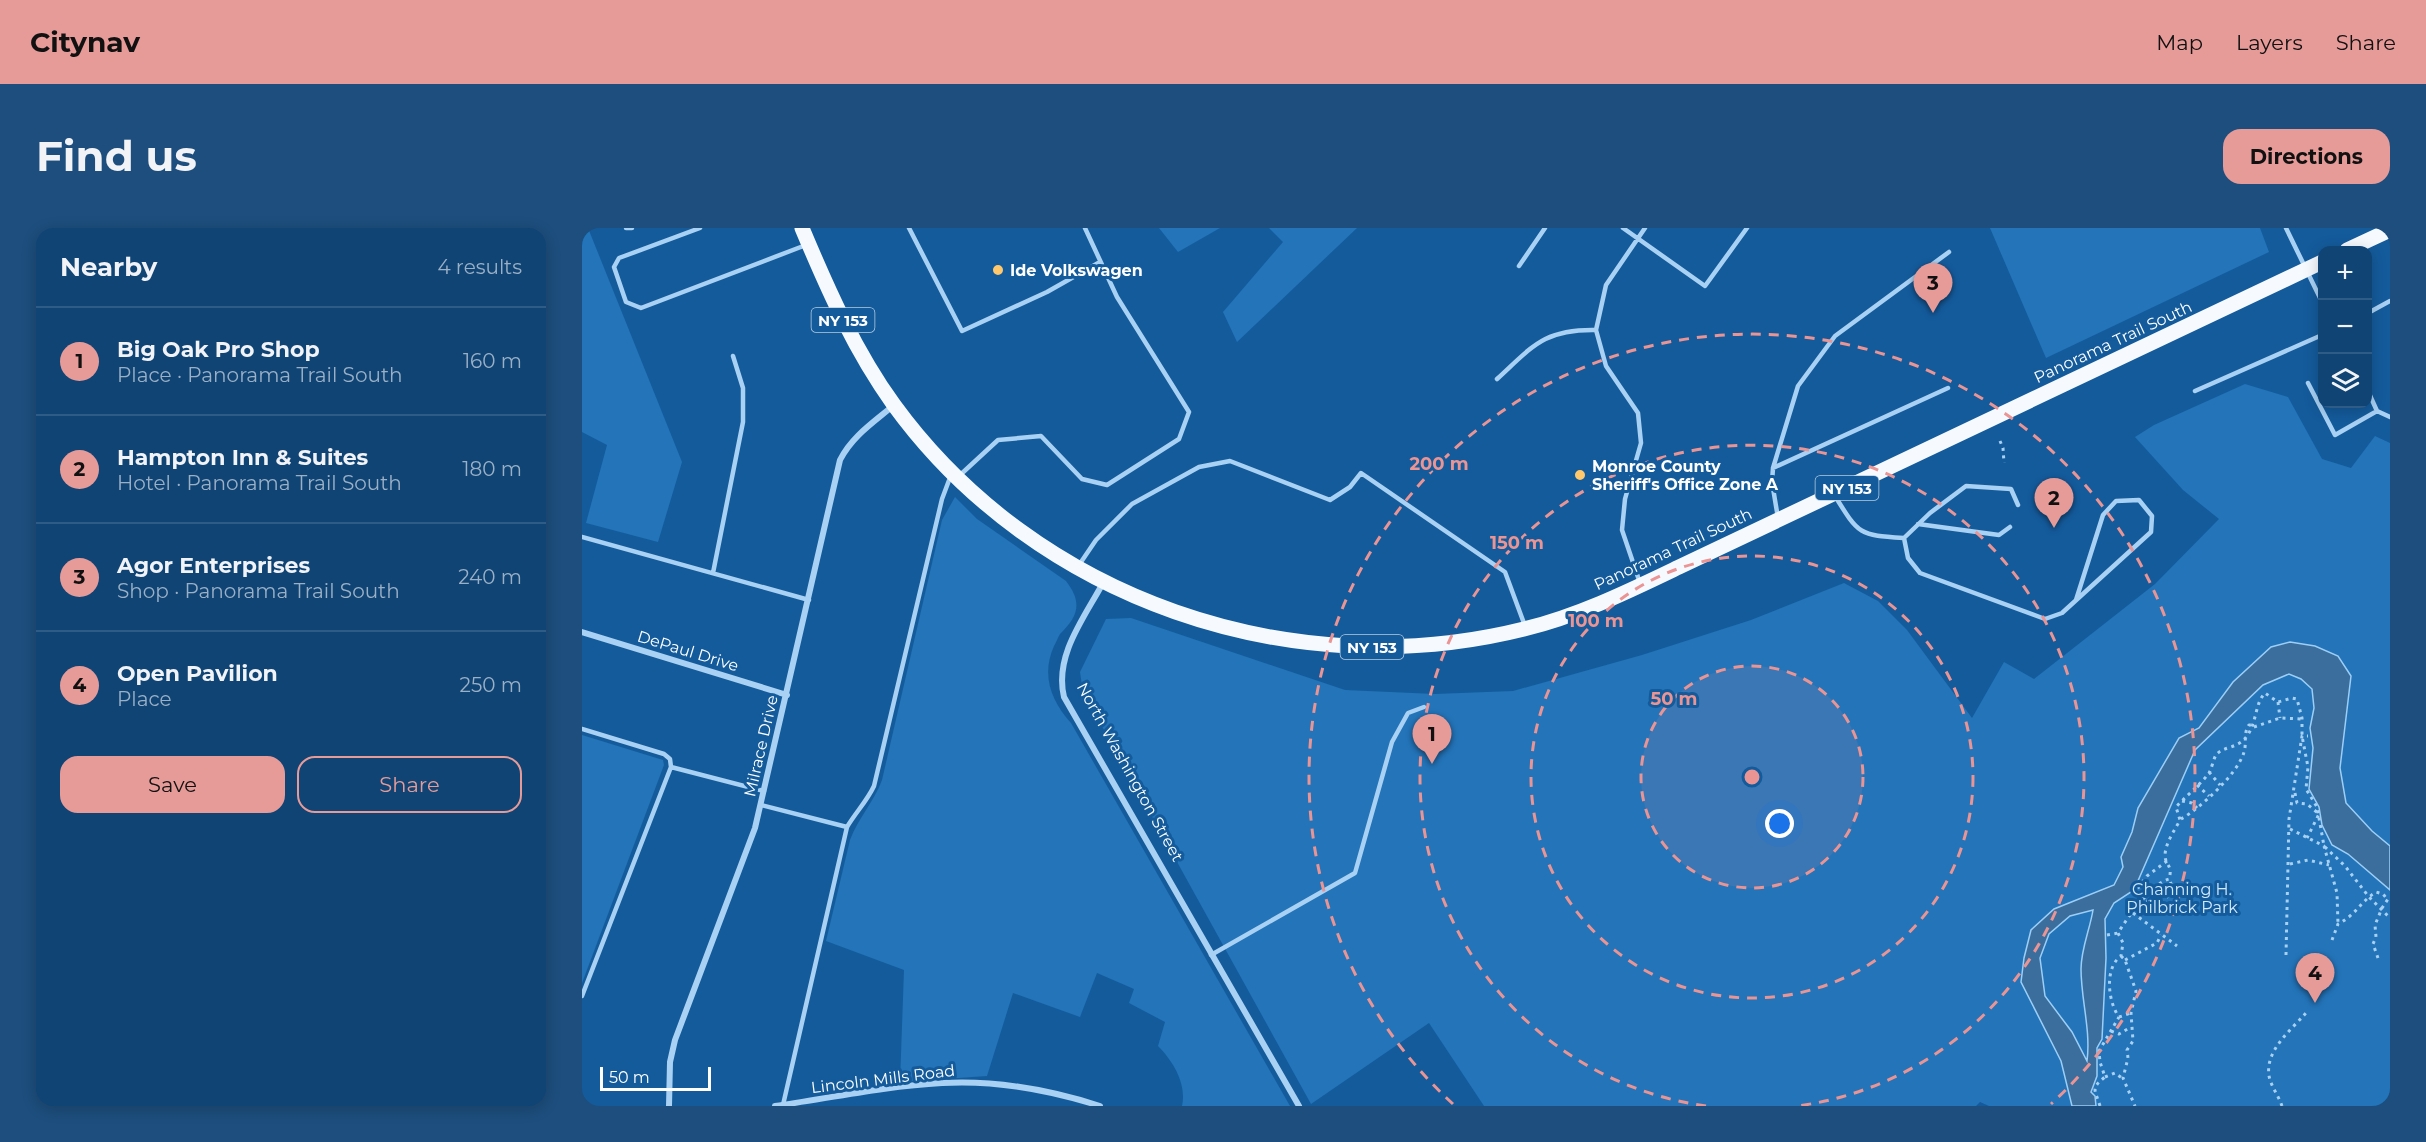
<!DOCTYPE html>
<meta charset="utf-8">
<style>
:root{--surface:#0f4475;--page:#1d4e7d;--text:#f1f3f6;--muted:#9bb0c5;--line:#2f5c87;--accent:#e69b98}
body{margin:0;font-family:Montserrat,sans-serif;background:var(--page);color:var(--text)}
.controls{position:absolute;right:18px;top:18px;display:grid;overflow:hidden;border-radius:12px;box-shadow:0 3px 15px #0003}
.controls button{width:54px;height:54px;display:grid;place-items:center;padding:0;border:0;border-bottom:2px solid var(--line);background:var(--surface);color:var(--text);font:30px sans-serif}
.scale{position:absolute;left:18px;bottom:15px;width:111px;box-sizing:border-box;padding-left:6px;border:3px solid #fff;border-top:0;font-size:16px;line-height:21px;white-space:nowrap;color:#fff;-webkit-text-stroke:4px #145b9c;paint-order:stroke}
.you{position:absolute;left:1198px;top:596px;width:21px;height:21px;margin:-15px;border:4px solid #fff;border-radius:50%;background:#1a73e8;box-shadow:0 0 0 9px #1a73e833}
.badge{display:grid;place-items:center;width:39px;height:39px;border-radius:50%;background:var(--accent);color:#111;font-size:20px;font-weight:700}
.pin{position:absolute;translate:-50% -50px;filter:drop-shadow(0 2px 3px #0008)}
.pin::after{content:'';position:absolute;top:32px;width:21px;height:18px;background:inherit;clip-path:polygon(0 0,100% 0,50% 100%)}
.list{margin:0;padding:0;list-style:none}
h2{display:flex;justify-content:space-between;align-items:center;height:78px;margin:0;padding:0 24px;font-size:26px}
h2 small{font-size:20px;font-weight:400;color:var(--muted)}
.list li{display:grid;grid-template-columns:39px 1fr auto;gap:18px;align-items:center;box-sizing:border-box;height:108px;padding:0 24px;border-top:2px solid var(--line)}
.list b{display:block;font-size:22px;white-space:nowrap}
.list p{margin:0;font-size:20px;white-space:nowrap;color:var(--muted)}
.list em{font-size:20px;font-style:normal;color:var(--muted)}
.actions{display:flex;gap:12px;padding:18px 24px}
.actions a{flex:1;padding:14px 0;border:2px solid var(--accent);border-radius:18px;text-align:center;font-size:21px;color:var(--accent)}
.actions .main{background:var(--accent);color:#111}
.icon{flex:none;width:33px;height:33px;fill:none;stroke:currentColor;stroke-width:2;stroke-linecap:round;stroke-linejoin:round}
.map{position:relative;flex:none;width:1808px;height:878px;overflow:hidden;border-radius:18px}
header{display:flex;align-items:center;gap:36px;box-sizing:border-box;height:84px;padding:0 30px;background:var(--accent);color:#111}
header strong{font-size:28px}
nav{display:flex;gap:33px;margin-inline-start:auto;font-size:21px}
.intro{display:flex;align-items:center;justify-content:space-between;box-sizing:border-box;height:144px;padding:0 36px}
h1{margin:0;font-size:42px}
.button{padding:15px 27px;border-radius:18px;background:var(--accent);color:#111;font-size:21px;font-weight:700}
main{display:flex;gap:36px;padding:0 36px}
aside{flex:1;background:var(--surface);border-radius:18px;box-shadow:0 3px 15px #0003}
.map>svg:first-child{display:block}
</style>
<header>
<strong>Citynav</strong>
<nav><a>Map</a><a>Layers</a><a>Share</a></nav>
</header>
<div class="intro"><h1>Find us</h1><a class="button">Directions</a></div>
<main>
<aside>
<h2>Nearby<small>4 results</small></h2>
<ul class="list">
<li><span class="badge">1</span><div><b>Big Oak Pro Shop</b><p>Place · Panorama Trail South</p></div><em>160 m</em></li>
<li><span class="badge">2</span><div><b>Hampton Inn &amp; Suites</b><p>Hotel · Panorama Trail South</p></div><em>180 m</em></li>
<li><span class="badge">3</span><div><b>Agor Enterprises</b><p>Shop · Panorama Trail South</p></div><em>240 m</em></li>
<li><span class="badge">4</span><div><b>Open Pavilion</b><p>Place</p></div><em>250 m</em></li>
</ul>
<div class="actions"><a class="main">Save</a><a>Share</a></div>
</aside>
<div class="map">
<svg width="1808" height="878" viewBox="0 0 1808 878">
<rect width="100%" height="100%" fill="#145b9c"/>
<path fill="#2374b9" d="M0,0H6L100,234L76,314L4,295L25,217L0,204Z
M577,0H638L596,24Z
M687,0H775L655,114L641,84L701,14Z
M1408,0H1678L1687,24L1464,130Z
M1663,156L1706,169L1740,231L1769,240L1793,208L1808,215V878H1407L1398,874L1394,878H902L847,795L729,876L501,464L498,444L524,391L549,390L763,462L853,466L931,463L1060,427L1169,392L1262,355L1296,373L1325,402L1390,490L1422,434L1452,451L1573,356L1637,291L1601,262L1553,209L1572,197Z
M373,269L395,291L484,353C501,375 496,388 478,406C476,409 474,415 472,418C459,447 469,473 489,495L708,878H600C605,856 591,833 576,818L583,794L547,775L552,761L515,745L498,789L431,765L405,848L318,854L322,742L244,713L268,612C276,590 292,574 300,552L360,292Z
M0,507L81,532L82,537L0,755Z"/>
<path fill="#3c6e9d" stroke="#9ccef6" stroke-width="1.5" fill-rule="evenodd" d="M1708,414L1733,418L1756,428L1769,448L1758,540L1764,575L1790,603L1808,618V662L1766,626L1750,617L1740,597L1737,579L1727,561L1731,520L1728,500L1732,480L1730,461L1719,451L1707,446L1681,457L1613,522L1552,662L1532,675L1523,691L1524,730L1520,811L1515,820V848L1509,864L1513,868L1514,878H1490L1479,833L1439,754L1442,730L1449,702L1472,681L1532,657L1541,639L1539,629L1550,604L1556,580L1597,510L1617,500L1651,454L1689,419ZM1511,682C1508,701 1499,721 1499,741C1499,772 1509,802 1505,833L1490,804L1463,768L1458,730L1467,706L1488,688Z"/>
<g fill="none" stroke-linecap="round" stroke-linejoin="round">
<path stroke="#a9d1f4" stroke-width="3" stroke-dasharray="3 4.5" stroke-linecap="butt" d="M1418,213L1421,220L1422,235
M1696,474L1698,490
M1672,499L1698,490L1720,491
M1627,544L1638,557
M1615,557L1627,568
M1713,565L1715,575L1725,576L1737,586L1725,610
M1600,573L1610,575L1615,580
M1599,591C1617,581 1656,546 1662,524C1665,515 1661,505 1667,497H1672
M1708,601L1742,618L1755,665L1756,696
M1585,633L1565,648L1553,664L1557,670L1572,676L1585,669L1591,660L1587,651
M1708,636L1726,632L1747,637
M1551,685L1595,718
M1525,707L1536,705
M1750,712L1756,696C1774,687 1778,674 1794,664L1801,666L1805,671
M1704,727L1707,591L1720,508H1726
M1539,728L1543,732L1554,763L1549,785L1551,813L1545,822L1546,830L1541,850L1553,878
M1796,730L1791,716L1794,709L1793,697L1800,680L1808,668
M1543,732L1575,715L1579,707
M1537,789L1549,785
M1529,803L1537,806L1549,799
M1523,849L1533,845L1540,850
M1518,878C1513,861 1508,861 1523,849L1518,834L1517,823L1537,789C1526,774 1522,740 1539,728L1541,715L1536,705C1545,690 1570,655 1587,651C1591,637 1584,639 1583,628C1583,615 1593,602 1598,592L1594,579C1604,568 1618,557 1627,545C1630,540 1631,532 1634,527C1641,518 1656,521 1665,508C1675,494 1673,475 1683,465L1696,474L1710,470L1715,471L1720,490V508L1726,539L1724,561L1735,579L1742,618L1763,638L1787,669L1808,690
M1700,878C1697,869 1691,861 1688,852C1680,825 1708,803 1724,785"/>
<path stroke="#a9d1f4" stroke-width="4.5" d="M44,0H50
M118,0L37,30L32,39L44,74L59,80L224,17
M327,0L380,103L465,64L518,34
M1041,0L1123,58L1165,0
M1704,0L1740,74
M937,38L963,0
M1786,85L1808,73
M915,151C951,118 962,101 1014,102
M1726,155L1753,207L1795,183L1786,163
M1613,163L1740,107
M1795,183L1808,189
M1191,240L1366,160
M377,248L416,212L459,208L500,251L525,257L597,211L607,184L535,69L503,0
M1253,268C1277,307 1277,307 1322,310L1348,285L1384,258L1429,261L1436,277
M1196,290L1190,254L1191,240L1216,158L1253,108L1367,24
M1336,296L1417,307L1428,299
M0,309L227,372
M1322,310L1326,330L1338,345L1463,391L1480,385L1569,304L1570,288L1557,272L1534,273L1521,287L1494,372
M497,337L514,312L550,276L617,239L648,233L748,272L768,259L779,245L923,344L943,398
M131,345L161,194V160L151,128
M1058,355L1040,302L1043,271L1059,215L1056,185L1024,138L1014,102L1024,57L1063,0
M0,501L82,526L88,531L89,539L0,768
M89,539L182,563
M179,577L265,599
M629,727L773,645L810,514L826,485L842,479
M201,877L265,599C274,584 285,573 292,558L360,271L369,247"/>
<path stroke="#a9d1f4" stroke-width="6" d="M521,355C502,390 472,428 482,469L717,878
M0,404L205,467
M87,878L88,834L93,812L173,600L258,232C270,208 292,194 312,177
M193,878C248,870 304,858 360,855C413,852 468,862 518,878"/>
<path stroke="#f6faff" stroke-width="15" d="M220,0C246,62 273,123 312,177C454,372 710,459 942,401C996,388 1047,363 1097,339L1740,34
M1765,22L1808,2"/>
</g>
<circle cx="1170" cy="549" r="111" fill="#ea9494" fill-opacity=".12"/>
<g fill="none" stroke="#ea9494" stroke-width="3" stroke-dasharray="10 8">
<circle cx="1170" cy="549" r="111"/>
<circle cx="1170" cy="549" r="221"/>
<path d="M1124 878A332 332 0 1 1 1216 878"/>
<path d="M871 876A443 443 0 1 1 1469 876"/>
</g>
<g fill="#ffc86c" stroke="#145b9c" stroke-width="2">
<circle cx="416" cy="42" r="6"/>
<circle cx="998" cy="247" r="6"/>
</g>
<g text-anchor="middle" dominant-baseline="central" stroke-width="6" stroke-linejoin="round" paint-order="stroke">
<g fill="#145b9c" stroke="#b8cee1" stroke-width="1.5">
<rect x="229.5" y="80" width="63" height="24" rx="4.5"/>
<rect x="1233.5" y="248" width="63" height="24" rx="4.5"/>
<rect x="758.5" y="407" width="63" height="24" rx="4.5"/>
</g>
<g font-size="15" font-weight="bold" fill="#fff">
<text x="261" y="92">NY 153</text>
<text x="1265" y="260">NY 153</text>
<text x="790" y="419">NY 153</text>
</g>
<g font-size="16" font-weight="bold" fill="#fff" stroke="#145b9c" text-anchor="start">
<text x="428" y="42">Ide Volkswagen</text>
<text x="1010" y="238">Monroe County<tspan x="1010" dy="18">Sheriff's Office Zone A</tspan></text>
</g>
<g font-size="16" fill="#fff" stroke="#145b9c">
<text transform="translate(1531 114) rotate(-25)">Panorama Trail South</text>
<text transform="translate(1091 321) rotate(-25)">Panorama Trail South</text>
<text transform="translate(106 423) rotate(17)">DePaul Drive</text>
<text transform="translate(179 518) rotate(-77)">Milrace Drive</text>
<text transform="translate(548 544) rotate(61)">North Washington Street</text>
<text transform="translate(301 851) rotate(-7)">Lincoln Mills Road</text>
</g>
<g font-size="16" fill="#d2e9fd" stroke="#145b9c">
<text x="1600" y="661">Channing H.<tspan x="1600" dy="18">Philbrick Park</tspan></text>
</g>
</g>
<circle cx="1170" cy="549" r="9" fill="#ea9494" stroke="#145b9c" stroke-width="3"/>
<g font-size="18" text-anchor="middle" font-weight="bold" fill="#ea9494" stroke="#145b9c" stroke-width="6" stroke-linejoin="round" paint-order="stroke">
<text x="857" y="242">200 m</text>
<text x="935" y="321">150 m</text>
<text x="1014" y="399">100 m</text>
<text x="1092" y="477">50 m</text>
</g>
</svg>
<div class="controls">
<button>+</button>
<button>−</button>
<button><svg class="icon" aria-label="layers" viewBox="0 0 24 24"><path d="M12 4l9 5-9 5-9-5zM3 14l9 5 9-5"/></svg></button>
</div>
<div class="scale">50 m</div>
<div class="you"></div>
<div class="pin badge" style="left:850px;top:536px">1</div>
<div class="pin badge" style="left:1472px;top:300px">2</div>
<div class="pin badge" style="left:1351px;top:85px">3</div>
<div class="pin badge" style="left:1733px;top:775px">4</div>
</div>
</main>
